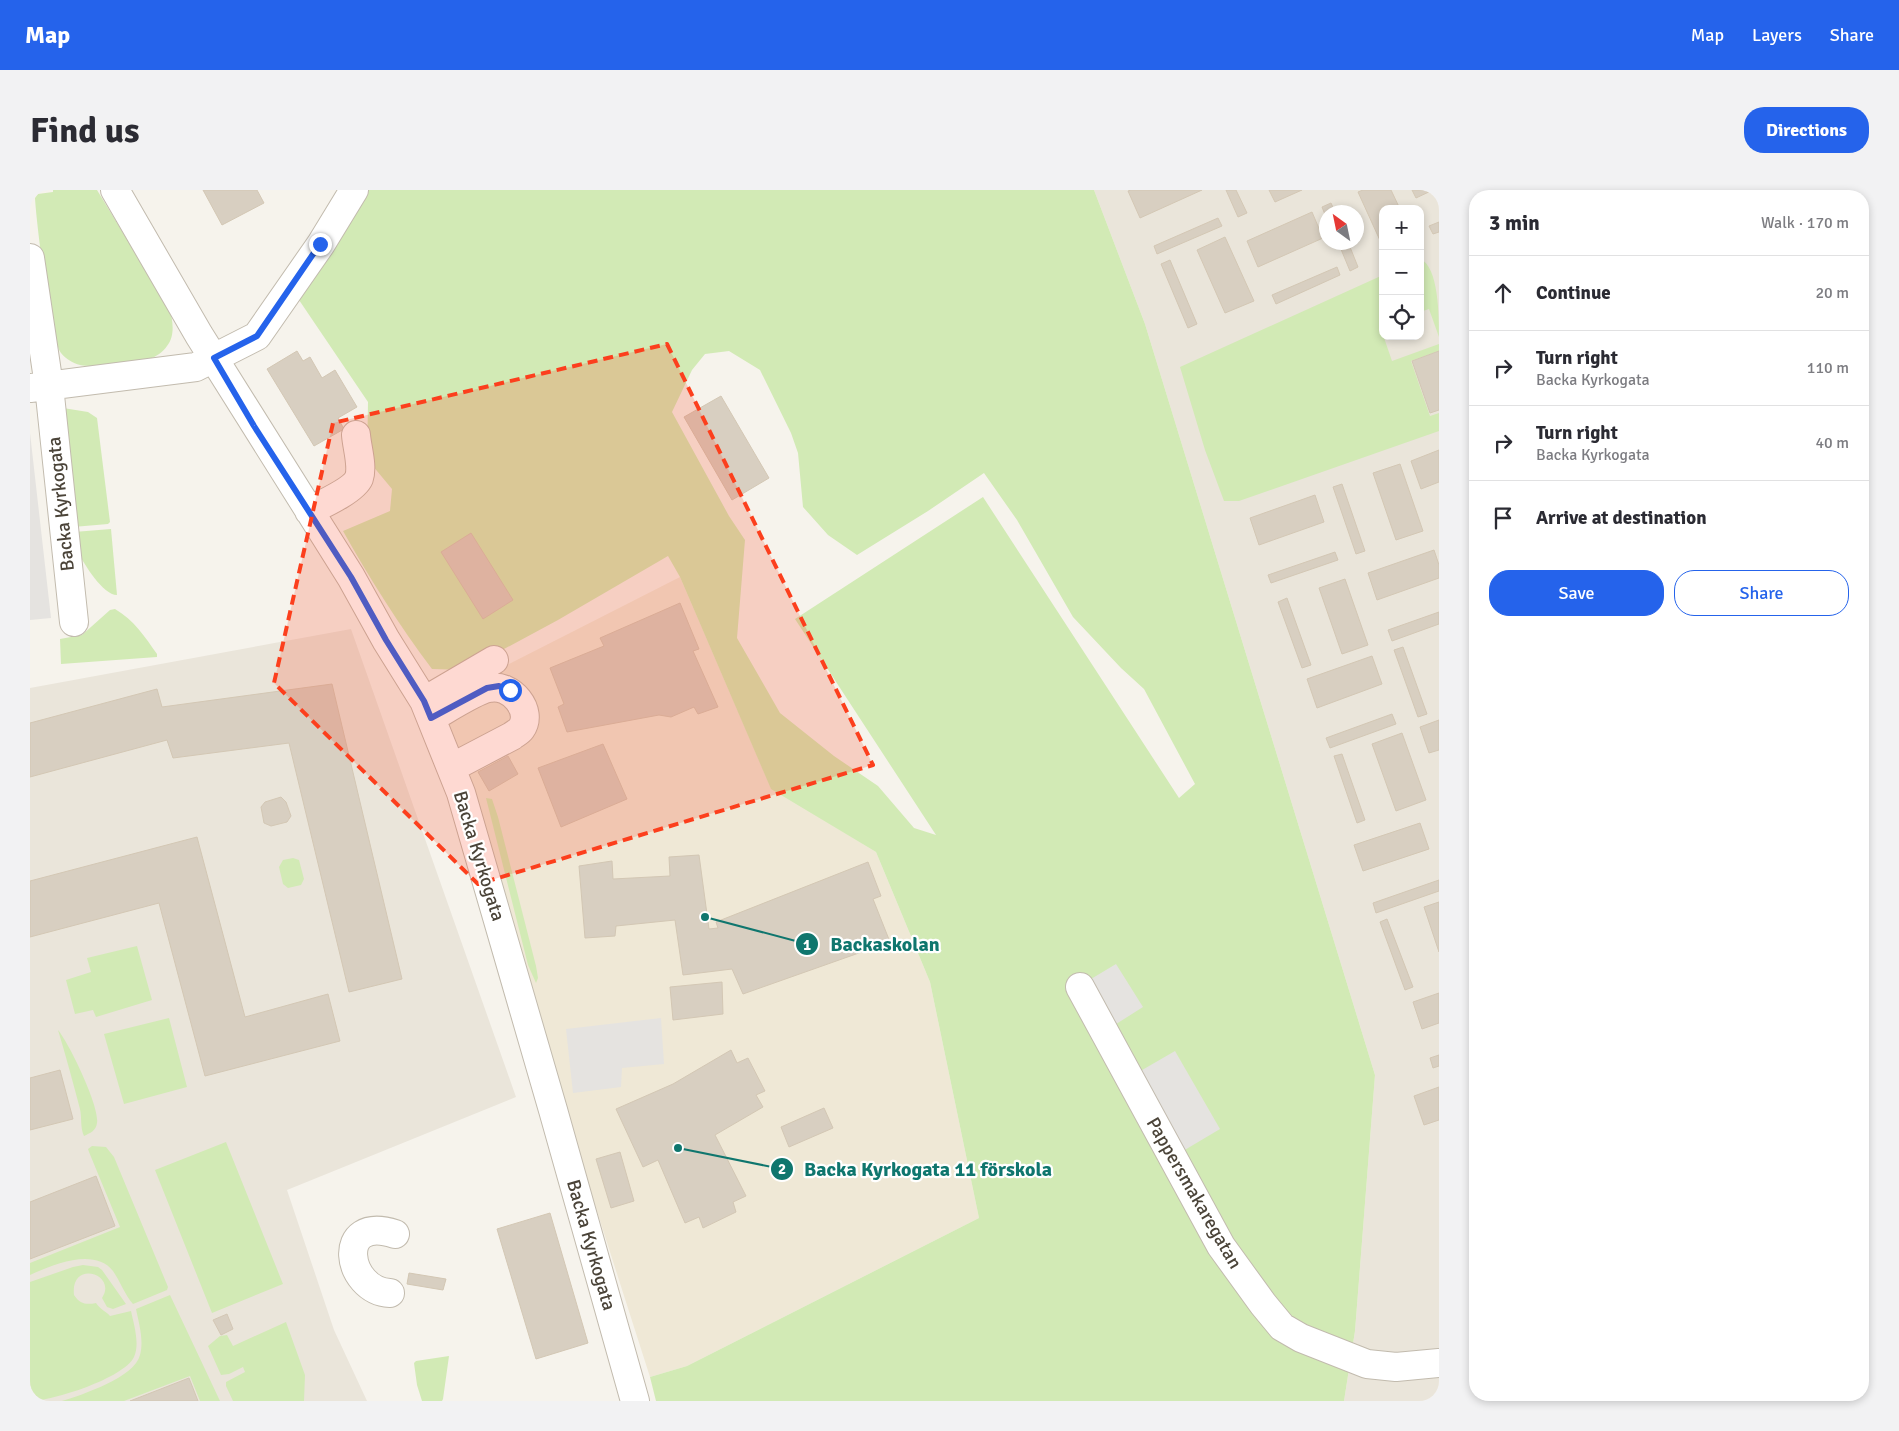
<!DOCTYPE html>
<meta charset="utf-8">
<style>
:root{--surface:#fff;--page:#f2f2f3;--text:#2b2b33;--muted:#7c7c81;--line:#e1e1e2;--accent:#2563eb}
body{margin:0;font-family:Signika,sans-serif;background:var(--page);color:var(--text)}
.controls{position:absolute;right:15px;top:15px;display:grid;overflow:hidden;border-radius:10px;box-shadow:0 2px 8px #0003}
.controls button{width:45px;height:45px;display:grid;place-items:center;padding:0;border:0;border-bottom:1px solid var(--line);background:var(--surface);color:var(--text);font:25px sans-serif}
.compass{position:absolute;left:1289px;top:15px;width:45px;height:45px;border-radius:50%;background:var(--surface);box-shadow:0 2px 8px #0003;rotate:327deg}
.stop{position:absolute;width:15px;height:15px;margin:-11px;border:4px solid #2563eb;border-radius:50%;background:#fff}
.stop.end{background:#2563eb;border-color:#fff;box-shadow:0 1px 5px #0008}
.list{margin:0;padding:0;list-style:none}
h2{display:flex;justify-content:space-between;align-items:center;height:65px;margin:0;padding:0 20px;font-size:21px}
h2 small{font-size:16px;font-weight:400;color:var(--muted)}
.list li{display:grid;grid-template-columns:32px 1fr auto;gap:15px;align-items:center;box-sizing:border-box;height:75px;padding:0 20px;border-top:1px solid var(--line)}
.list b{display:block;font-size:19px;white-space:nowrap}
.list p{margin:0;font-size:16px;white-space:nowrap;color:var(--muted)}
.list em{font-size:16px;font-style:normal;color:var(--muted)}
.actions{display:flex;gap:10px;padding:15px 20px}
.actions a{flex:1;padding:11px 0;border:1px solid var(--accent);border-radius:20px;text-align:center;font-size:18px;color:var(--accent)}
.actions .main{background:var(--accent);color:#fff}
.icon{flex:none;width:28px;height:28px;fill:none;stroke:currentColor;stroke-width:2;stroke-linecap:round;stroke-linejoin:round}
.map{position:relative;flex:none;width:1409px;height:1211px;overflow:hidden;border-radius:20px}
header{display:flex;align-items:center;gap:30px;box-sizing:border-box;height:70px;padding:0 25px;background:var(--accent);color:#fff}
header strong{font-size:24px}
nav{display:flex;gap:28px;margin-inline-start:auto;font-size:18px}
.intro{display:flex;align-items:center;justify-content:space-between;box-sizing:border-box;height:120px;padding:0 30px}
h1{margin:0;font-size:35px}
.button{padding:12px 22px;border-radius:20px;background:var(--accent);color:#fff;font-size:18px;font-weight:700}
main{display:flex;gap:30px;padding:0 30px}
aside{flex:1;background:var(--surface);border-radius:20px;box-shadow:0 2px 8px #0003}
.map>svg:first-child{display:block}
</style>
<header>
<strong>Map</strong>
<nav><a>Map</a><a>Layers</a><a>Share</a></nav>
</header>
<div class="intro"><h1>Find us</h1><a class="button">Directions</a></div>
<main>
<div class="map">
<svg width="1409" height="1211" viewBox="0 0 1409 1211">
<rect width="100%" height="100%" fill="#f6f3ec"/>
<path fill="#eae5da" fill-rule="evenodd" d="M1064,0H1409V1211H1314L1325,1141L1345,885L1115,134ZM1353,19H1390V146H1353ZM1296,22H1326V52H1296Z
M321,439L486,907L257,1000L304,1140L337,1211H0V498Z"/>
<path fill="#efe8d6" d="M650,387L741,598L846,662L900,792L949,1028L657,1176L620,1187L404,512Z"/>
<path fill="#d2eab5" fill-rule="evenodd" d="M23,0H67L140,120C143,132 145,146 137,156C133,162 126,167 119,169C105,174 63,178 50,175C43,173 36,169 31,163C21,151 6,30 5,8L8,4L23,2Z
M333,0H1064L1115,134L1345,885L1325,1141L1314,1211H626L620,1187L657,1176L949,1028L900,792L846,662L741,599L650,387L638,366L528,430L435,480L402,479C369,435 340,389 313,341L360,321L362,299L337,269L338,212L269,110ZM699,161L730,180L761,243L768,263L773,317L798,345L827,365L898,321L954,283L987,330L1043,427L1091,478L1114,499L1165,594L1149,608L953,307L765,429L906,645L884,638L848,596L804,566L750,523L707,448L715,350L699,326L642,222L662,180L675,164Z
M1390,69C1409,76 1409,128 1409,147L1399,119L1390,122Z
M1353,85V135L1350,136L1362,171L1409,154V161L1381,171L1400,226L1409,223V241L1209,311H1194L1175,260L1150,177Z
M33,218L58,222L67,228L80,332L78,334L43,337Z
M81,339L87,405C73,405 54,374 48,362C45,356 45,348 44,342Z
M85,419C104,430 115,447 127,464V467L31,474L30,449L52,445L80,420Z
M456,608L462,609L468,627L506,776L508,788L506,793L498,775Z
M263,668L269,670L274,689L271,695L258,698L253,694L249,677L253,670Z
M107,756L122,810L66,827L63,820L45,824L36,790L61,782L57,768Z
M139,828L157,897L94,914L74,844Z
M28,840C39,853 70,917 67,933C66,941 60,943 54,946C50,937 52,928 50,919C43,893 36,866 28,840Z
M196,952L253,1094L182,1123L125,980Z
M62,956L76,957L84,967L138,1097L137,1100L103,1114C95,1105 90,1091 83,1081C64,1057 22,1075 0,1085V1073L90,1037L59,962L58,959Z
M53,1075L68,1077L72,1080L96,1114L83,1119L77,1117L72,1108C88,1084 40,1069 44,1105C50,1114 56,1115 66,1113C71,1120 77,1122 80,1126L101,1121C104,1135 110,1154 104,1167C94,1188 23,1211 0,1211V1092L43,1077Z
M140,1105L190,1211H170L160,1186L94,1211H32C52,1205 105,1187 110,1165C114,1150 109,1134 106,1119Z
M256,1132L275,1185L274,1211H203L196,1196V1192L215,1182L213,1177L199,1184L191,1185L178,1156L190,1146L197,1145L203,1156Z
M419,1166L413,1209L412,1211H392L387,1195L384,1173L386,1171Z"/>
<path fill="#e5e3e0" d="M0,243L21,428L0,430Z
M1086,774L1113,817L1083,836L1056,792Z
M631,828L634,874L592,878L591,897L543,903L536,839Z
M1145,861L1190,939L1153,961L1107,883Z"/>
<path fill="#d8cfc1" stroke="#d3c7b4" d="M173,0H227L234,13L192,35Z
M1101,0H1172L1110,28L1098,1Z
M1196,0H1206L1217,23L1208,27Z
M1239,0H1272L1245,12Z
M1333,0H1361L1370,19H1353V57L1328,2Z
M1382,0H1403L1386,8Z
M1301,13L1305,22H1296V27L1292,17Z
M1282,22L1293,48L1228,77L1217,51Z
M1188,28L1192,36L1127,64L1124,56Z
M1409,32V42L1403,44L1399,36Z
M1195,47L1224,111L1195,123L1167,60Z
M1308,52H1318L1328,77L1320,81Z
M1140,70L1167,134L1158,138L1131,74Z
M1307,77L1310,85L1246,114L1242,105Z
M267,161L273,171L280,167L292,188L305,180L327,217L308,228L314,239L284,256L237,179Z
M1409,161V220L1400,223L1382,171Z
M691,206L739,288L702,310L654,227Z
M1409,260V292L1391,299L1381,271Z
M1370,274L1393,341L1366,350L1343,283Z
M1312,294L1335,361L1326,364L1303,297Z
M1285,305L1294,332L1229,355L1220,328Z
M441,343L483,410L453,429L411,362Z
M1404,360L1409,375V388L1347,410L1338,383Z
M1305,362L1308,370L1241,393L1238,385Z
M1315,389L1338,455L1312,464L1289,398Z
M1257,408L1281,475L1272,478L1248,412Z
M650,413L669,459L663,461L688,517L668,524L664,517L641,527L629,525L537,542L528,517L534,514L520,478L574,456L570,448Z
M1409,422V434L1362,451L1358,440Z
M1373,457L1397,524L1388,527L1364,460Z
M1342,466L1352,494L1287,518L1277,489Z
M302,494L372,789L319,802L259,553L143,568L137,550L0,587V533L127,499L132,517Z
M1362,524L1366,534L1300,558L1296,548Z
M1409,530V560L1399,563L1390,537Z
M1372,543L1396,610L1366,621L1342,554Z
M573,554L597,609L531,637L508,578Z
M1312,564L1335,630L1327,633L1304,566Z
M478,566L488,584L459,601L448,582Z
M251,607L256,612L261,626L257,632L241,636L234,633L231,617L235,612Z
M1390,633L1399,659L1333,681L1324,655Z
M167,647L215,827L298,804L310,851L175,886L129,713L0,747V691Z
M669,665L679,739L688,738L686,732L838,672L851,706L843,709L860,752L713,804L702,779L653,785L645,730L586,736L585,746L555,748L549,676L582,671L583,689L640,686L639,667Z
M1409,690V701L1346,723L1343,713Z
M1409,712V762L1394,717Z
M1357,729L1383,797L1375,800L1350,732Z
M692,792L693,824L643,830L640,797Z
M1409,803V833L1392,839L1383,812Z
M701,860L707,873L718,868L735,901L726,905L733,917L685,945L716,1006L703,1012L706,1022L673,1038L669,1027L655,1033L628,970L613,977L586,919L643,894Z
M1409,865V876L1403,878L1400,868Z
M30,880L43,929L0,940V888Z
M1409,897V930L1394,935L1384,906Z
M794,918L803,938L759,957L751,937Z
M590,962L604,1011L581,1018L566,969Z
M66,986L85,1036L0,1069V1012Z
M520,1023L558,1153L506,1169L467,1039Z
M379,1083L416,1089L413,1100L377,1094Z
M197,1124L203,1139L191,1145L183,1130Z
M159,1188L168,1211H100Z"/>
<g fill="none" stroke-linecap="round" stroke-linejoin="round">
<defs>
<path id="minor" d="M85,0L169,145L321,387L356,450L394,511L431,603L523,920L605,1211
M0,68L19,196L44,432
M0,198L166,177L227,146L291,54L324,0
M279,321C291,315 324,300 329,288C333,276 327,258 326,245
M394,511L464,470
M401,528C414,521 446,500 459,498C481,493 504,521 491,539C489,542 484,544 482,546L421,578
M1050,797L1191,1056L1233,1114L1252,1137L1271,1148L1337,1174L1366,1177L1409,1173
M360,1103C316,1101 304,1024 365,1044"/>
</defs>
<use href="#minor" stroke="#c2bbae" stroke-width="30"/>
<use href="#minor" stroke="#fff" stroke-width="28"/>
</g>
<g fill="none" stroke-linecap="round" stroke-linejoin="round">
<path stroke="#2563eb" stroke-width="6" d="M290,54L227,146L184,168L224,236L321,387L356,450L394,511L401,528L457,498L469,496L480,500"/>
</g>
<path fill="#fc3f1d" fill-opacity="0.2" stroke="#fc3f1d" stroke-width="4" stroke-dasharray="10 6" stroke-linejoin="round" d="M637,154L843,575L448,694L244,493L303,233Z"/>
<g text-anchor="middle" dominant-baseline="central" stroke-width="4.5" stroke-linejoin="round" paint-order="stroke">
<g font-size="19" fill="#4b4439" stroke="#fff">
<text transform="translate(31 314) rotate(-96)">Backa Kyrkogata</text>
<text transform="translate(449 666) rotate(73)">Backa Kyrkogata</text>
<text transform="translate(1164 1003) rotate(60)">Pappersmakaregatan</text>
<text transform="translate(561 1055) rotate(74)">Backa Kyrkogata</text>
</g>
</g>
<path fill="none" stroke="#0f766e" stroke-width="2" d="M675 727L777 754M648 958L752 979"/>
<g fill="#0f766e" stroke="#fff" stroke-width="2">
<circle cx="675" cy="727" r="5"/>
<circle cx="648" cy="958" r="5"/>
<circle cx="777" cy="754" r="12"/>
<circle cx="752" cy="979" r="12"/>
</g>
<g font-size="15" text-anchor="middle" font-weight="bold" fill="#fff">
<text x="777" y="760">1</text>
<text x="752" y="984">2</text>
</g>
<g font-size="20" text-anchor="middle" font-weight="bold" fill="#0f766e" stroke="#fff" stroke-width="4.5" stroke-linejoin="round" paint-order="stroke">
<text x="855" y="761">Backaskolan</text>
<text x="898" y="986">Backa Kyrkogata 11 förskola</text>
</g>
</svg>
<div class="controls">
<button>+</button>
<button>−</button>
<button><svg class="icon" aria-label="locate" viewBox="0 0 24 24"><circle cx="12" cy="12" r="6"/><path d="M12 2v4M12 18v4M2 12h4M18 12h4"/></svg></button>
</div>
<svg class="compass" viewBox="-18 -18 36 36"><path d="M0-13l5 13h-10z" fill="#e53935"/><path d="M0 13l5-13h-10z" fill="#7c7c81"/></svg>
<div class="stop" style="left:480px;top:500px"></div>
<div class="stop end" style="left:290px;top:54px"></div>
</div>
<aside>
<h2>3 min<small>Walk · 170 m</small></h2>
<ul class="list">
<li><svg class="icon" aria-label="ahead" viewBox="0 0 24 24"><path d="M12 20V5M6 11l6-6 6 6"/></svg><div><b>Continue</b></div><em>20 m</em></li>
<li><svg class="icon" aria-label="right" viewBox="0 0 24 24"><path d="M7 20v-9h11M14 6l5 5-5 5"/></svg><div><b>Turn right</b><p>Backa Kyrkogata</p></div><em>110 m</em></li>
<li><svg class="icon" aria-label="right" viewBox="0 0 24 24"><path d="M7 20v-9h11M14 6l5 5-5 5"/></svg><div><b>Turn right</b><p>Backa Kyrkogata</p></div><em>40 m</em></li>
<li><svg class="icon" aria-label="arrive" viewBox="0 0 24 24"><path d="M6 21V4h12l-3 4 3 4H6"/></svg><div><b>Arrive at destination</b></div></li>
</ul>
<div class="actions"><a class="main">Save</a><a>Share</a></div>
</aside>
</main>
